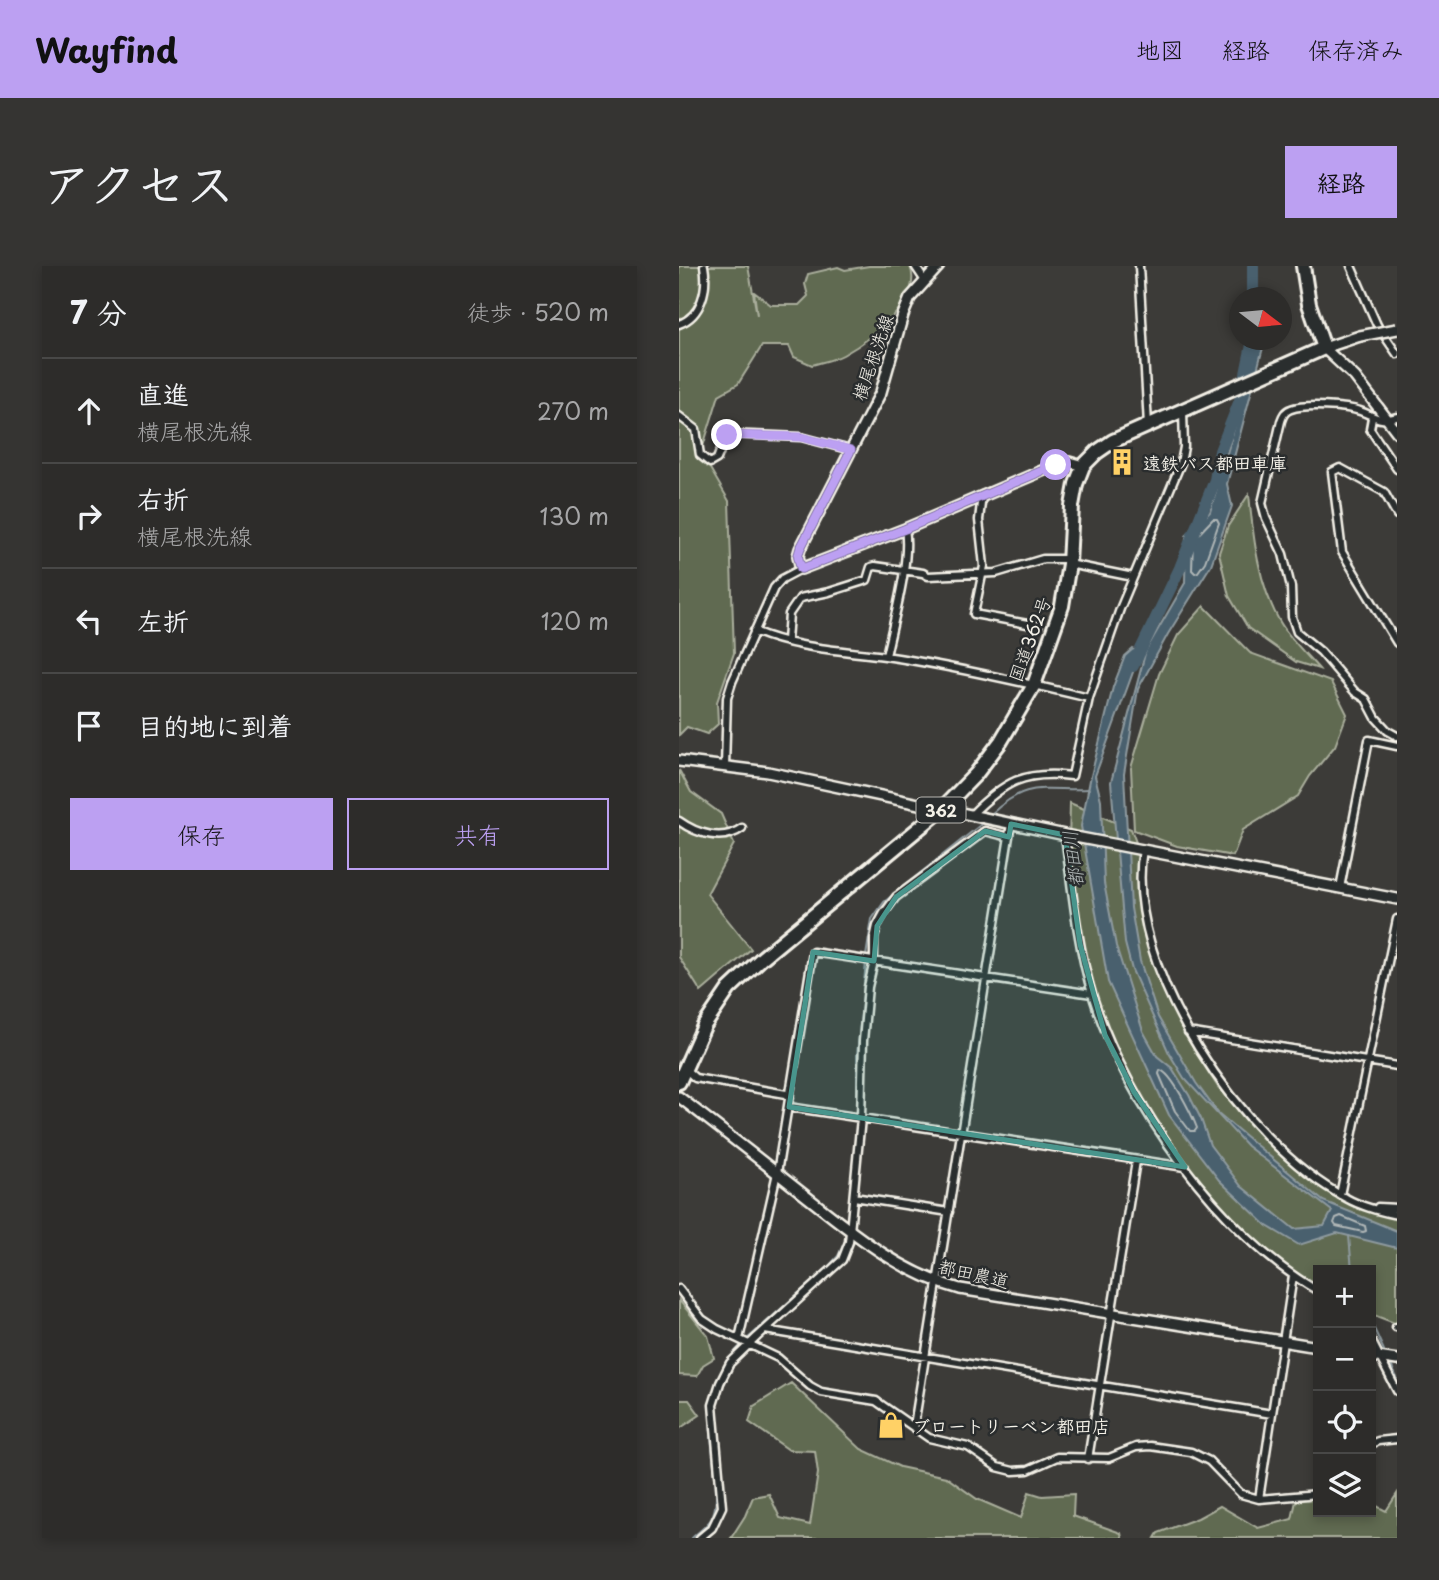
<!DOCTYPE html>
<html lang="ja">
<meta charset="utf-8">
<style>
:root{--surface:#2d2c2a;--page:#353432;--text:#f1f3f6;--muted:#a7a7a8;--line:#484847;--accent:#bca0f2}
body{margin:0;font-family:"Playpen Sans","Klee One",sans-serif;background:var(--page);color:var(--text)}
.controls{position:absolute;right:21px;bottom:21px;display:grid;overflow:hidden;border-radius:0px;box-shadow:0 4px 10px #0003}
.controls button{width:63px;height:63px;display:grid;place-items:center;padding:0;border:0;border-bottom:2px solid var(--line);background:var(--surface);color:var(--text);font:35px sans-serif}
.compass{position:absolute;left:550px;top:21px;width:63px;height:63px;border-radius:50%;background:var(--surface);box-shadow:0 4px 10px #0003;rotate:106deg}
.stop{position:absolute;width:21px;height:21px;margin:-16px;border:5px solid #bca0f2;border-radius:50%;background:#fff}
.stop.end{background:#bca0f2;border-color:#fff;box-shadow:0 2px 7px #0008}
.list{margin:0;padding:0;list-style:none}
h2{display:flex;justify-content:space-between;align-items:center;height:91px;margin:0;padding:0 28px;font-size:30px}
h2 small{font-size:23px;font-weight:400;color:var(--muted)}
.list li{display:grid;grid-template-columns:46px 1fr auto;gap:21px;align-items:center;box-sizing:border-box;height:105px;padding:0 28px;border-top:2px solid var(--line)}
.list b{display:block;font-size:26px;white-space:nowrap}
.list p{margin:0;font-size:23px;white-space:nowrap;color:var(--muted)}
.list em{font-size:23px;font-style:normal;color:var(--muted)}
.actions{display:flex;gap:14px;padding:21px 28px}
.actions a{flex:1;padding:16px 0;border:2px solid var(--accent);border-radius:0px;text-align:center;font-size:24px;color:var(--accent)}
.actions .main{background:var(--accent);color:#111}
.icon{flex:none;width:38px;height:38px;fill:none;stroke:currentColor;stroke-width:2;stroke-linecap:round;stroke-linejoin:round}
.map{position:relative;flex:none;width:718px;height:1272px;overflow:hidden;border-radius:0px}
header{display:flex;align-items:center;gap:42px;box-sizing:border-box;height:98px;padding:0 35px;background:var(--accent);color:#111}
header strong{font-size:33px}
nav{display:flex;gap:38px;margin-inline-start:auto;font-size:24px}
.intro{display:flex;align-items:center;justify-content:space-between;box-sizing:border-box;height:168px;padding:0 42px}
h1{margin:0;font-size:49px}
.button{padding:18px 32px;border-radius:0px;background:var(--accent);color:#111;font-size:24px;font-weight:700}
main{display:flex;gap:42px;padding:0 42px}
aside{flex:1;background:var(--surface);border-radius:0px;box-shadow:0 4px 10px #0003}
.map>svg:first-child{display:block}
</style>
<header>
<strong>Wayfind</strong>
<nav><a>地図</a><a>経路</a><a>保存済み</a></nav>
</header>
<div class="intro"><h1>アクセス</h1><a class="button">経路</a></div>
<main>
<aside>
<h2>7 分<small>徒歩 · 520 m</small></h2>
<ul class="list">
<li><svg class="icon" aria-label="ahead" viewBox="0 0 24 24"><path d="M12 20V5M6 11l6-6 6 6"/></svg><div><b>直進</b><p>横尾根洗線</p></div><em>270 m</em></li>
<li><svg class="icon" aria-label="right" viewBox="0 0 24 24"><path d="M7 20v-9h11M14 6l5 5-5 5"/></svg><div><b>右折</b><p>横尾根洗線</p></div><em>130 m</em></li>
<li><svg class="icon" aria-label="left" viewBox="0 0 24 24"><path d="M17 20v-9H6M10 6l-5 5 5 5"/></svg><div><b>左折</b></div><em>120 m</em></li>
<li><svg class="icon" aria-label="arrive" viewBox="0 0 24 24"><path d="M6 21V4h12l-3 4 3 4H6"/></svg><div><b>目的地に到着</b></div></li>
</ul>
<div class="actions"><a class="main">保存</a><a>共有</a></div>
</aside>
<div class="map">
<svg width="718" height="1272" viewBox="0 0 718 1272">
<rect width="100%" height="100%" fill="#3c3b38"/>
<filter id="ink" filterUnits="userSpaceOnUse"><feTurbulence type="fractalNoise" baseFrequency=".0143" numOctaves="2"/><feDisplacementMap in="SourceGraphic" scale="14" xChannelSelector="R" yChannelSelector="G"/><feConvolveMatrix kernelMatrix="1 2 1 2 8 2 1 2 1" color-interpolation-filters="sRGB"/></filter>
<g filter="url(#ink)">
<path fill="#606b51" stroke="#aaae9c" stroke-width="2" d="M0,0H69L78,49L75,26L92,39H120L129,30L126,18L129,8L159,1L166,4L190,0H231C245,34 191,74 164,89C155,94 143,96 133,99L115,91L110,80H83L59,118L40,129L22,187L50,235L55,387L38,436L39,458L28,468L8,461L0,469Z
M570,228C574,270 579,318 601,356C611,373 627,388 640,403L617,396L569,362L550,330L540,287L549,260Z
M525,340L571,387L652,416L668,448L656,480L631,510L619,530L564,564L554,590L498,580L455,564L452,502L480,408L499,369Z
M0,504L12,526L42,548L55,578L28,628L72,683L22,726L0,691Z
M391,537L452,563L459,582L472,682L506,769L539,821L621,899L678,937L718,949V1058L692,1048V1004H639V1022L600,995L563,962L505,896L461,829L437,786L412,720L397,636L390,578Z
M0,1034L29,1070L35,1092L24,1099L18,1110L0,1109Z
M112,1117L182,1183L221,1201L267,1211L298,1233L342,1252L350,1226L363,1230L395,1228L394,1250L442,1267L443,1272H52L66,1250L74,1231L90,1228L101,1252L131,1259L139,1207L136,1185L110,1184L70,1156L75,1140Z
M0,1134H10L21,1149L0,1163Z
M718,1228V1272H476L479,1267L519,1252L541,1240L579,1262L613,1253L617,1235L639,1232V1246H692V1237L707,1245Z"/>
<path fill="#4a606e" stroke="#8e9a9f" stroke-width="2" d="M577,74H586L548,218L553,240L532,299L489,368L459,423L445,508L452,642L461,695L479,751L517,817L539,847L644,935L718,965V982L658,967L620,979L588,960L540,914L490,849L429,716L402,560L411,514L434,421L446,390L454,383L461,387L416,510L422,534L425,617L437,680L464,765L478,790L493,802L510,829L522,853L531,879L562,920L615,963L645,960L653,945L568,880L505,812L490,787L453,704L446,677L432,516L467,384L506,317L507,270L531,246L574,97Z"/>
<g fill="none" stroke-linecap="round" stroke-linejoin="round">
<path stroke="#b0b7b7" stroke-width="2" d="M534,253H538L540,257L526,296L519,306L516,307L513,304L514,274Z
M481,804C493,807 513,849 518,862L516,865H511L496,845L480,808Z
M662,950L686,960L687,965L684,966L657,960L655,957L657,952Z"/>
<path stroke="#8e9a9f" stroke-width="2" d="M311,549C349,513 364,525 410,523
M187,690L193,653L205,636L305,556
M178,847V789L187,696
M168,957L178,853
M670,970L673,1004
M692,1056L707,1089
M67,1074L150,1000L159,990L167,973
M711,1097L718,1112
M13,1272C19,1266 28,1260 32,1253C39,1240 37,1224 36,1210C31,1158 22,1119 63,1078"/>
<path stroke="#4a606e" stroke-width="12" d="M574,0V32
M454,400L501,302L536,214L541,185L562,132L574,74"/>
<defs>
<path id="street" d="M236,0L246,15
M460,0L469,159
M672,0L698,59L718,88
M0,58C23,50 29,22 25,0
M0,150L17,163L21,189L31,197L38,193L48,168L122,171L172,184
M718,151C700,157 696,150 681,145C667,140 625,138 612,143C606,145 604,149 602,155L583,237L587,252L604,288L612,321L613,351L618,366L642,386L676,426L687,433L697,452L709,465L718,470
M693,152L691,163L718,203
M303,229L300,254L305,300L295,348L359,360
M718,249L705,226L661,202L653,206L663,286L718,377
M390,298L454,311
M75,365C117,383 162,384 206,390C274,400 343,416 410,432
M108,375L110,348L121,332L150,326L188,314L192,301L196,300L244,307L249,310L317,307L364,293H390
M207,390C214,356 232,295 226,263
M46,501L48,432L53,416L95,322L103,313L122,303
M292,549C325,516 345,504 393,510L410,432L441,343L502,197L505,181L504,145
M0,555C18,568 44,576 63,562
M386,569C393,623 398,679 414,731C447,837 542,970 639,1025
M464,583C443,703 565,878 667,932C683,941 701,945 718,949
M661,622L690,474L718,480
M509,766L718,800
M5,802L16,812L107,828L111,832
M110,841L506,901
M661,929L718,653
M175,931L270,946
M699,941L718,942
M0,1023L23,1053L38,1063L99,1092L131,1120L142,1126L197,1135L250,1172L289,1181L318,1201L334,1205L349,1204L378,1191L430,1192L457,1181L471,1180L512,1186L530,1195L562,1228L580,1233L639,1228
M717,1061H718
M86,1064L593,1148
M60,1073L98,907L134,686L413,728
M692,1074L718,1125
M235,1160L332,558
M692,1178L699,1175L718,1173
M409,1193L457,895
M580,1233L614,1010
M21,1272L33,1262L43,1241L34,1139L41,1117L51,1097L78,1071L163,994L170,976L182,852L184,775L189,721L195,695V673L198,660L205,647L217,631L306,565L330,571"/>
<path id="secondary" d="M260,0L231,32L224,49L202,126L121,283L119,290L122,303L226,263L377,199L390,196L404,200
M681,70L645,82L676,111L718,166
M0,495L89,506L386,569L718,633
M0,831C39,861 79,892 118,923C169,963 218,1006 281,1023L639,1081
M692,1090L718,1094"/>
<path id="highway" d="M0,816L25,760L50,723L83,692L262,544L297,508L322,475L355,419L383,340L390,298L393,240L397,218L404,200L418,186L434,175L645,82L630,38L624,0"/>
</defs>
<use href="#street" stroke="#f4f1e8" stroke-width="11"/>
<use href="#secondary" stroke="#f4f1e8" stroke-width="14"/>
<use href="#highway" stroke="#f4f1e8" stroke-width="18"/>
<use href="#street" stroke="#2a2d2e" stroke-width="6"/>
<use href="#secondary" stroke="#2a2d2e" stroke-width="9"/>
<use href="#highway" stroke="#2a2d2e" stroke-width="12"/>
<defs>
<path id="secondary-bridge" d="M681,70L718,63"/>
</defs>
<use href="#secondary-bridge" stroke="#f4f1e8" stroke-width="14" stroke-linecap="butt"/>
<use href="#secondary-bridge" stroke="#2a2d2e" stroke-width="9"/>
</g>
</g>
<g fill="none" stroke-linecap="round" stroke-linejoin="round" filter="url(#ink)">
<path stroke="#bca0f2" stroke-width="9" d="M48,169L122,171L172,184L121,283L119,290L122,303L226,263L377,199"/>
</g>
<path fill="#48958c" fill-opacity="0.2" stroke="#48958c" stroke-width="5" stroke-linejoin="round" d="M332,558L386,569L401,678L426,769L455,826L506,901L110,841L134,686L195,695L198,660L217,631L306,565L330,571Z"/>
<defs>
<symbol id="building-bare" viewBox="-9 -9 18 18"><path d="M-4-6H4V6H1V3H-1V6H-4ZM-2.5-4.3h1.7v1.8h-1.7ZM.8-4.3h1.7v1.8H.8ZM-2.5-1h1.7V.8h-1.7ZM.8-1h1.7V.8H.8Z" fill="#ffd166" stroke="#2a2d2e" stroke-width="2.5" paint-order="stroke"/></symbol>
<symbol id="shop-bare" viewBox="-9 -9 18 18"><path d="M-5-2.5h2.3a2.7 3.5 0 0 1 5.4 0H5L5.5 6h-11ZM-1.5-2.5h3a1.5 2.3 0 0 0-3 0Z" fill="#ffd166" stroke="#2a2d2e" stroke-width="2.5" paint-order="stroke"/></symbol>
</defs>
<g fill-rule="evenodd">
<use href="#building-bare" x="424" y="177" width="38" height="38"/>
<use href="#shop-bare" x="193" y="1140" width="38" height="38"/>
</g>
<g text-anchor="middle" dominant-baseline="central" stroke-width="5" stroke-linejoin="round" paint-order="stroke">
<rect fill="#2a2d2e" stroke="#b7b6b0" stroke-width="2" x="237.5" y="531.5" width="49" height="25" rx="5"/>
<g font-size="16" font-weight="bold" fill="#f4f1e8">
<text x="262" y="544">362</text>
</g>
<g font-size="18" fill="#f4f1e8" stroke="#2a2d2e">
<text transform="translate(193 91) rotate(-71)">横尾根洗線</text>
<text transform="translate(350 373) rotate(-70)">国道362号</text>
<text transform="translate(295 1007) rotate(13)">都田農道</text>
</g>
<g font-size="18" font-weight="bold" fill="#f4f1e8" stroke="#2a2d2e" text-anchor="start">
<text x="464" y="196">遠鉄バス都田車庫</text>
<text x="233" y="1159">ブロートリーベン都田店</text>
</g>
<g font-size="19" font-style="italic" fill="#b0b7b7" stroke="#2a2d2e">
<text transform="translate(393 593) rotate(-97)">都田川</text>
</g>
</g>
</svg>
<div class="controls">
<button>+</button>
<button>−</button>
<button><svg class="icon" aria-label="locate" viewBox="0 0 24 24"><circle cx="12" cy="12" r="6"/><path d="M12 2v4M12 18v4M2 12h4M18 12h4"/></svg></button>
<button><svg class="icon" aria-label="layers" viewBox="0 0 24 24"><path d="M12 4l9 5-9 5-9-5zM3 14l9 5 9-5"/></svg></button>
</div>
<svg class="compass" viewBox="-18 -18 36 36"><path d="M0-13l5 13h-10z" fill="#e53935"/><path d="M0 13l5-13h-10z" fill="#a7a7a8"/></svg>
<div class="stop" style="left:377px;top:199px"></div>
<div class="stop end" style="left:48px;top:169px"></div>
</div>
</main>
